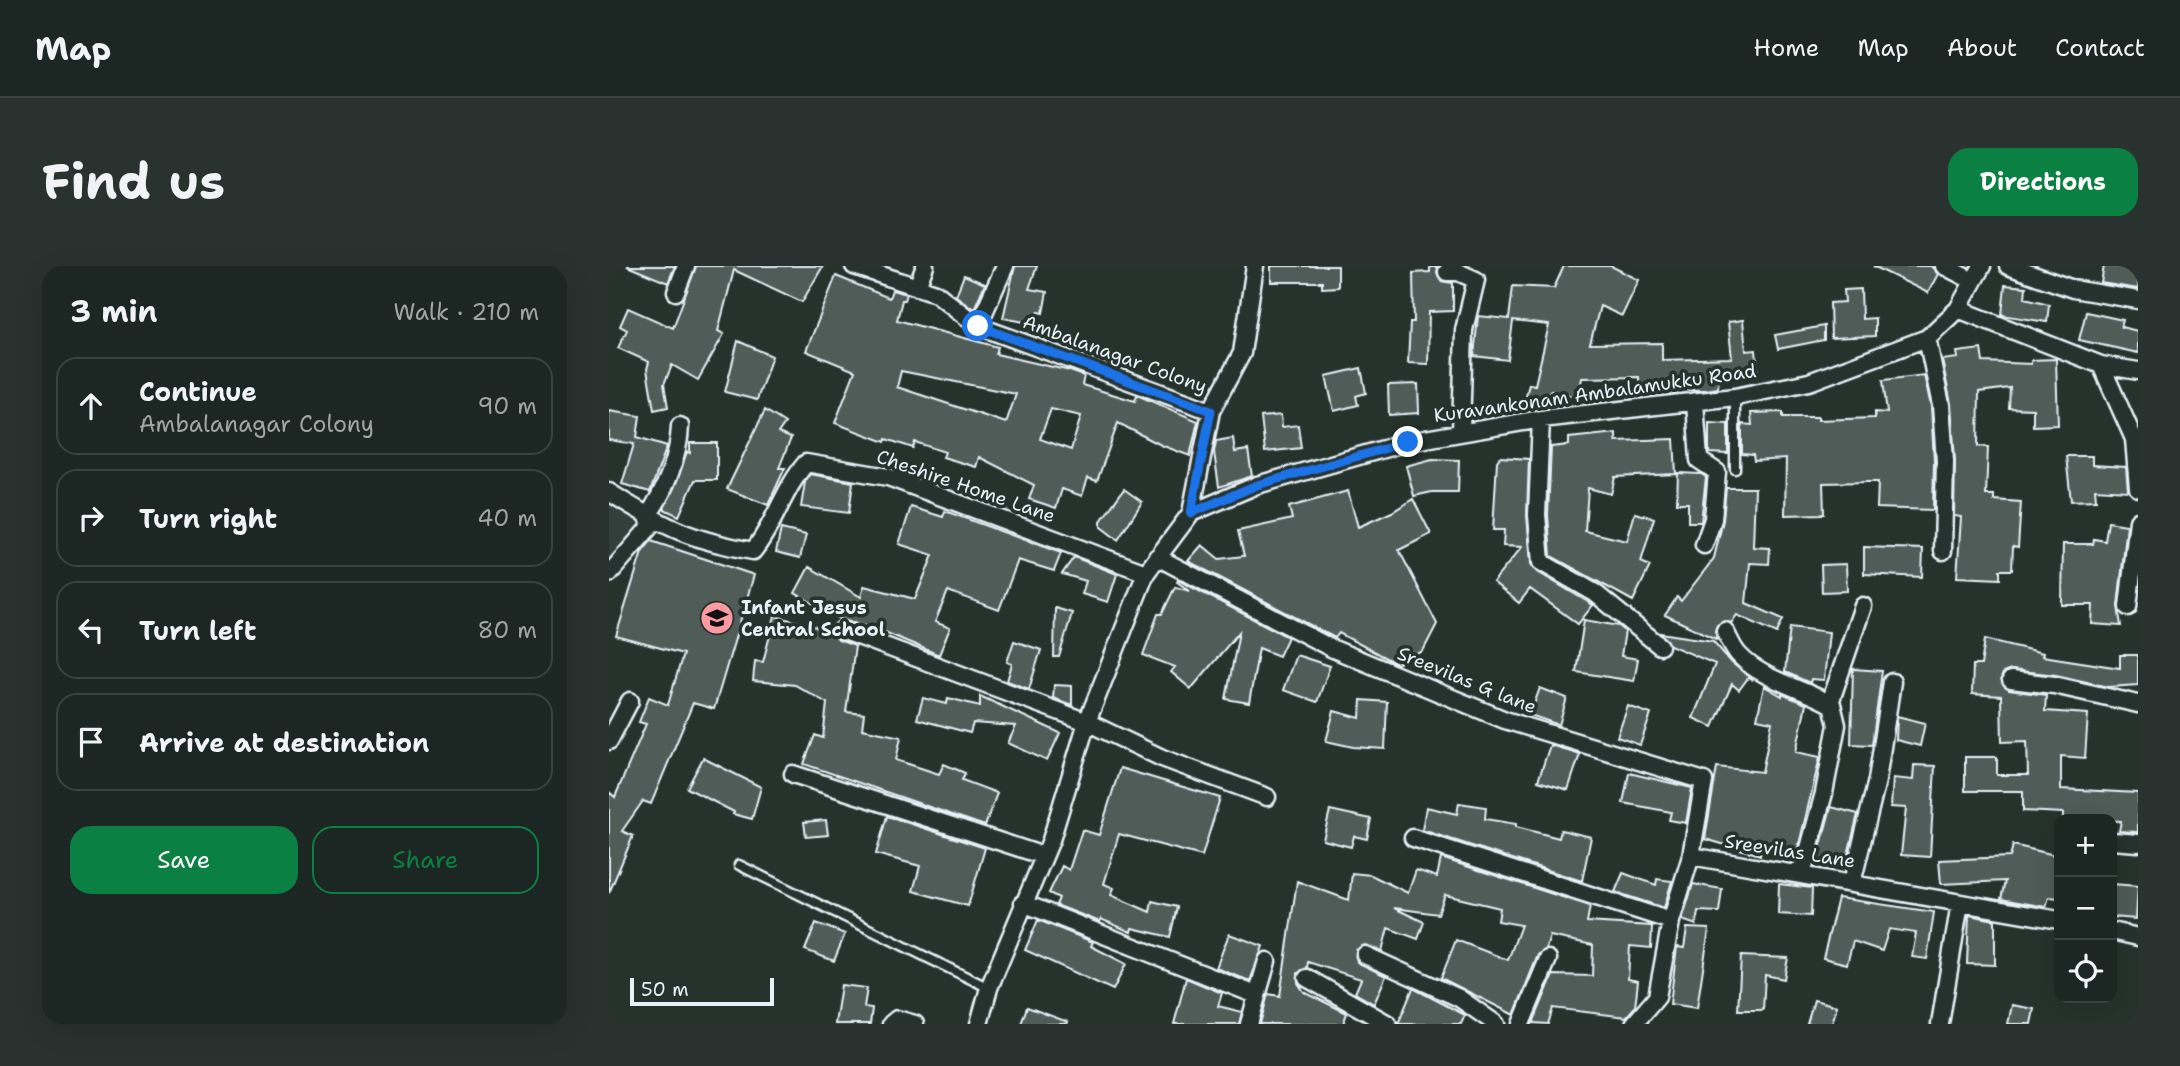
<!DOCTYPE html>
<meta charset="utf-8">
<style>
:root{--surface:#1c2622;--page:#29322f;--text:#f1f3f6;--muted:#a0a5a5;--line:#3a4340;--accent:#0b8043}
body{margin:0;font-family:"Shantell Sans",sans-serif;background:var(--page);color:var(--text)}
.controls{position:absolute;right:21px;bottom:21px;display:grid;overflow:hidden;border-radius:14px;box-shadow:0 7px 28px #0002}
.controls button{width:63px;height:63px;display:grid;place-items:center;padding:0;border:0;border-bottom:2px solid var(--line);background:var(--surface);color:var(--text);font:35px sans-serif}
.scale{position:absolute;left:21px;bottom:18px;width:144px;box-sizing:border-box;padding-left:7px;border:4px solid #e8f1f8;border-top:0;font-size:19px;line-height:24px;white-space:nowrap;color:#e8f1f8;-webkit-text-stroke:5px #26332d;paint-order:stroke}
.stop{position:absolute;width:21px;height:21px;margin:-16px;border:5px solid #1a73e8;border-radius:50%;background:#fff}
.stop.end{background:#1a73e8;border-color:#fff;box-shadow:0 2px 7px #0008}
.list{margin:0;padding:0;list-style:none}
h2{display:flex;justify-content:space-between;align-items:center;height:91px;margin:0;padding:0 28px;font-size:30px}
h2 small{font-size:23px;font-weight:400;color:var(--muted)}
.list li{display:grid;grid-template-columns:46px 1fr auto;gap:21px;align-items:center;box-sizing:border-box;height:98px;margin:0 14px 14px;padding:0 14px;border:2px solid var(--line);border-radius:21px}
.list b{display:block;font-size:26px;white-space:nowrap}
.list p{margin:0;font-size:23px;white-space:nowrap;color:var(--muted)}
.list em{font-size:23px;font-style:normal;color:var(--muted)}
.actions{display:flex;gap:14px;padding:21px 28px}
.actions a{flex:1;padding:16px 0;border:2px solid var(--accent);border-radius:21px;text-align:center;font-size:24px;color:var(--accent)}
.actions .main{background:var(--accent);color:#fff}
.icon{flex:none;width:38px;height:38px;fill:none;stroke:currentColor;stroke-width:2;stroke-linecap:round;stroke-linejoin:round}
.map{position:relative;flex:none;width:1529px;height:758px;overflow:hidden;border-radius:21px}
header{display:flex;align-items:center;gap:42px;box-sizing:border-box;height:98px;padding:0 35px;background:var(--surface);border-bottom:2px solid var(--line)}
header strong{font-size:33px}
nav{display:flex;gap:38px;margin-inline-start:auto;font-size:24px}
.intro{display:flex;align-items:center;justify-content:space-between;box-sizing:border-box;height:168px;padding:0 42px}
h1{margin:0;font-size:49px}
.button{padding:18px 32px;border-radius:21px;background:var(--accent);color:#fff;font-size:24px;font-weight:700}
main{display:flex;gap:42px;padding:0 42px}
aside{flex:1;background:var(--surface);border-radius:21px;box-shadow:0 7px 28px #0002}
.map>svg:first-child{display:block}
</style>
<header>
<strong>Map</strong>
<nav><a>Home</a><a>Map</a><a>About</a><a>Contact</a></nav>
</header>
<div class="intro"><h1>Find us</h1><a class="button">Directions</a></div>
<main>
<aside>
<h2>3 min<small>Walk · 210 m</small></h2>
<ul class="list">
<li><svg class="icon" aria-label="ahead" viewBox="0 0 24 24"><path d="M12 20V5M6 11l6-6 6 6"/></svg><div><b>Continue</b><p>Ambalanagar Colony</p></div><em>90 m</em></li>
<li><svg class="icon" aria-label="right" viewBox="0 0 24 24"><path d="M7 20v-9h11M14 6l5 5-5 5"/></svg><div><b>Turn right</b></div><em>40 m</em></li>
<li><svg class="icon" aria-label="left" viewBox="0 0 24 24"><path d="M17 20v-9H6M10 6l-5 5 5 5"/></svg><div><b>Turn left</b></div><em>80 m</em></li>
<li><svg class="icon" aria-label="arrive" viewBox="0 0 24 24"><path d="M6 21V4h12l-3 4 3 4H6"/></svg><div><b>Arrive at destination</b></div></li>
</ul>
<div class="actions"><a class="main">Save</a><a>Share</a></div>
</aside>
<div class="map">
<svg width="1529" height="758" viewBox="0 0 1529 758">
<rect width="100%" height="100%" fill="#26332d"/>
<filter id="ink" filterUnits="userSpaceOnUse"><feTurbulence type="fractalNoise" baseFrequency=".0143" numOctaves="2"/><feDisplacementMap in="SourceGraphic" scale="14" xChannelSelector="R" yChannelSelector="G"/><feConvolveMatrix kernelMatrix="1 2 1 2 8 2 1 2 1" color-interpolation-filters="sRGB"/></filter>
<g filter="url(#ink)">
<path fill="#333f3a" d="M1,216L40,250L0,298V217Z"/>
<path fill="#505c59" stroke="#e8f1f8" stroke-width="2" fill-rule="evenodd" d="M18,0H66L59,17Z
M87,0H214L193,36L125,4L109,65L115,68L89,114L63,99L55,118L59,141L45,144L38,103L40,96L9,82L18,64L11,60L19,42L64,62Z
M406,0H428L420,23L438,26L434,47L429,46L427,58L394,52Z
M662,0H729V21L713,22V16H662Z
M955,0H1002L1030,14L1013,50L991,40L981,78L1053,77V94L1123,92L1119,56L1134,54L1137,85L1147,84L1149,108L1110,113L1109,122L1097,124H1065L1064,117L1030,119V111L973,112L969,131L941,125L937,142L914,143L920,118L926,119L940,59L904,55L899,94L865,90L869,50L900,53L904,20L945,22Z
M1264,0H1322L1329,8L1319,27Z
M1495,0L1529,1V23L1492,17Z
M821,1H829L828,7L832,15L844,17V45L820,46L819,98L799,97L801,56H805L804,7L821,6Z
M355,9L376,18L365,43L347,30Z
M227,10L280,32L283,24L298,28L296,34H293L288,54L389,81L387,88L461,105L475,110L473,119L526,135L528,129L589,155L581,190L552,179L509,157L488,215L479,212L473,230L453,223L447,242L420,233L425,219L370,191L367,201L334,191L336,186L306,176L304,182L277,173L276,176L226,157L246,105L197,85ZM292,105L407,128L397,157L288,121ZM442,143L472,150L462,184L431,173Z
M1396,19L1417,21L1416,32L1440,38L1438,56L1393,49Z
M1252,23L1253,53L1266,52V70L1222,72L1221,37L1236,36L1235,24Z
M1477,46L1514,54L1512,61L1529,65V87L1470,74Z
M1215,60V74L1169,83L1166,69Z
M129,75L163,90L148,134L116,126Z
M1372,83L1374,96L1422,98V94L1447,93L1449,159L1424,160V143L1400,142L1401,122L1370,126L1369,180L1379,181L1377,229H1385V234L1412,236L1409,281L1404,280L1403,304H1391V313L1348,311L1352,251L1345,250L1346,194L1342,138L1333,94L1349,92L1348,86Z
M752,102L757,127L747,130L749,139L725,145L717,110Z
M1315,109L1322,140L1325,195L1324,244L1268,242L1269,216H1258L1214,217L1215,248L1176,249L1177,193L1145,195L1144,189L1133,188V158L1143,159L1142,147L1174,146V151H1209V154L1266,152V146L1278,147L1274,114Z
M809,118L810,147L780,149L779,119Z
M156,144L176,157L169,167L182,172L170,202H176L159,239L118,223Z
M0,145L31,150L28,171L58,180L41,226L13,218L25,178L0,174Z
M672,149L673,161L689,159L692,182L656,186L652,151Z
M1100,157L1119,158V188L1100,187Z
M1007,167V175L1065,173L1067,208L1006,211L1002,228L979,222L976,265L1018,275L1026,247L1045,252L1032,296L1041,300L1024,335L942,290L939,249L942,181L960,179V172Z
M624,172L626,186L639,184L643,210L610,221L605,186L607,175Z
M81,177H108V214H86L70,250L55,243L78,186L81,187Z
M1457,190H1483V199L1517,201L1519,225L1486,223L1487,234L1462,235Z
M891,191L920,193L918,249L922,298L927,305L984,339L969,358L921,323L910,337L884,316L913,281L894,280L895,264H884L888,195Z
M823,193L850,194L849,226H823L805,230L797,200Z
M1069,207L1092,208L1097,211L1092,256H1079V237H1068Z
M201,208L244,216L240,247L192,241L196,216Z
M1117,222H1146L1144,281L1161,282L1160,298L1141,297L1137,337L1174,353L1168,367L1128,349L1122,357L1116,355L1108,359L1106,365L1109,374L1056,349L1068,331L1072,335L1105,292L1114,254Z
M515,223L533,236L509,274L492,261V255Z
M739,225L749,261L783,246L804,233L822,268L790,284L828,358L814,385L788,398L730,367L726,372L579,295L593,279L610,293L635,290L629,265L683,253L680,241Z
M302,241L334,251L336,245L452,287L445,305L409,294L390,344L339,325L326,356L341,362L330,389L271,364L233,354L186,327L200,301L252,331L255,320L306,333L324,289L290,278Z
M1499,256L1518,259L1509,340L1512,360L1483,358L1484,339H1453L1454,278H1484L1485,273L1496,275Z
M172,263L197,269L191,292L167,286Z
M42,275L145,309L105,443L84,437L42,538L34,535L13,565L24,570L0,627V526L6,531L37,458L30,456L40,431L59,439L74,388L7,370L33,286Z
M1255,281L1314,283L1313,311L1255,308Z
M465,291L508,308L499,336L473,328L477,315L453,308Z
M1237,298L1238,325L1213,326L1212,299Z
M569,314L679,371L670,390L650,382L640,437L617,433L630,366L582,423L562,406L566,401L534,389L549,348H553L566,321L581,325L568,316Z
M446,342L463,347L450,391H445Z
M166,350L223,365L229,374L246,380L237,446L255,448L253,463L292,471L287,494L330,508L335,498L356,507L353,514L388,527L376,560L195,498L206,469L214,472L218,437L186,419L144,415L146,395L154,396Z
M975,354L1010,360L1016,365L1012,390L1029,393L1025,415L967,406Z
M1181,361L1220,366L1215,414L1202,413L1201,417L1176,406Z
M1051,367L1104,375L1123,397L1144,414L1139,412L1130,424L1123,418L1104,461L1084,452L1106,398L1061,379Z
M1376,373L1434,387L1433,390L1511,402V389H1529V419L1500,421L1447,409L1403,404L1394,407L1392,413L1400,424L1437,429L1436,445L1479,448L1476,492L1452,490V523L1529,527V566L1510,565L1512,555L1454,553V547L1414,545V525H1356V491H1388V509H1419L1418,475L1393,476L1392,430L1363,428L1364,399H1372Z
M405,375L432,384L420,423L398,415L403,398L398,396Z
M687,389L721,400L708,436L674,424Z
M1244,403L1273,405L1263,479L1242,478Z
M445,419L463,420V439L444,432Z
M1155,420L1173,430V428L1197,438L1187,486L1211,491L1187,591L1152,583L1151,589L1096,573L1108,501L1153,506L1163,456L1148,453Z
M931,422L958,432L950,459L921,449Z
M371,430L451,467L438,495L399,477L407,460L364,457L361,467L308,453L314,432L338,438L339,432L371,440Z
M752,434L778,436L776,483L744,481L717,475L725,445L751,452Z
M1019,440L1042,448L1031,479L1008,471Z
M1288,450L1316,457L1311,480L1287,474Z
M941,479L971,488L959,524L929,515Z
M94,492L152,521L143,553L124,548L125,546L78,522Z
M1305,499L1326,500L1321,591L1292,589L1297,542L1282,541L1284,512L1304,514Z
M511,502L611,532L593,590L510,568L495,618L505,622L502,629L541,646L543,635L568,641L561,671L523,662L522,666L492,653L491,656L447,639L450,632L440,627L453,600L460,604L473,564L490,569Z
M1020,507L1083,522L1077,557L1060,554L1062,546L1014,537Z
M850,537L877,541L876,553L907,558V561L950,572L952,564L982,571L973,615L813,564L817,541L848,548Z
M1222,541L1249,548L1236,601L1208,594Z
M721,544L762,553L758,573L745,570L742,581L714,574Z
M278,550L376,582L359,640L304,625L311,600L267,588Z
M217,554L219,569L197,571L195,556Z
M1404,579L1450,590V632L1440,631L1437,641L1392,633L1396,615L1332,618L1330,594L1401,591Z
M832,592L981,640L978,656L1043,660L1042,682L1021,680L1019,713L1029,715L1026,741L1017,751L944,742L939,758L924,757L944,709L983,710L984,679L941,670L937,683L929,689L905,749L832,712L847,674L899,694L912,659L889,655L891,642L836,629L829,648L785,642L815,656L809,673L779,662L773,685L756,679L747,684L748,696L777,710L765,738L746,727L752,713L699,696L698,702L689,707V717L695,726L738,747L734,758H651L659,728L671,730L688,615L740,634L743,607L762,609L799,627L807,604L828,611Z
M1014,607L1047,619L1048,613L1063,615L1055,642L1006,626Z
M1084,618L1113,623L1110,646L1089,645L1087,659L1073,654Z
M1170,618L1203,622L1202,650L1169,648Z
M1503,618L1529,620L1527,653L1503,651Z
M1229,632L1325,646L1318,693L1303,691L1307,667L1280,663L1273,685L1244,675L1238,698L1214,692Z
M1360,649L1386,654V699L1358,698Z
M429,654L484,676L482,680L517,698L504,724L416,684Z
M207,657L236,668L225,695L196,684Z
M1078,662L1100,663L1088,742L1061,738L1068,681L1075,682Z
M620,668L654,680L641,715L607,702Z
M1132,690L1179,692L1175,713L1156,709L1154,744H1129Z
M577,712L613,727L609,740L633,746L630,758H565Z
M232,719L258,722L255,741L263,742L261,758H226Z
M804,722L856,749L852,758H789Z
M1205,734L1228,740L1223,758H1198Z
M1403,739L1425,743L1422,758H1399Z
M418,741L459,756L458,758H412Z"/>
<g fill="none" stroke-linecap="round" stroke-linejoin="round">
<defs>
<path id="lane" d="M1126,131V203
M130,599L380,722"/>
<path id="street" d="M245,0L327,27L369,60L602,145
M1335,0L1364,15
M1399,0L1464,23L1529,34
M838,6H849L867,14L855,64L852,165
M308,21L316,0
M67,26L77,0
M1349,43L1492,99L1529,105
M369,60L396,0
M1318,72L1332,139L1336,195L1334,285
M1492,99L1525,173H1529
M1086,136L1090,194L1108,206L1104,253L1095,279
M932,153L928,249L932,296L986,327L1051,380
M1525,173L1529,222
M0,226C53,260 81,274 144,285C166,258 174,224 197,197L279,211L537,307
M582,247L602,145L633,87L646,0
M38,251C56,225 70,191 71,160
M548,291L722,382L896,454L1095,515L1082,590
M0,308L45,256
M1519,341L1529,255
M233,364L478,456L553,492L658,531
M1116,365C1120,372 1124,383 1130,389C1153,414 1194,422 1223,439
M1402,414L1445,419L1529,438
M0,475L21,435
M184,508L435,590
M804,572L1062,655
M1503,575L1529,577
M1185,607L1195,601L1215,527L1228,459L1222,434L1254,340
M1243,617L1268,514L1283,416
M414,637L647,729
M1503,665L1529,671
M756,689L850,732L887,758
M698,712L779,758
M282,758L288,753L306,758
M370,758L380,722L442,574L478,456L537,307L582,247L648,219L799,176L932,153L1126,131L1200,116L1318,72L1349,43L1373,0
M640,758L658,695
M912,758L939,693
M1025,758L1048,731L1062,655L1082,590L1450,654
M1331,758L1351,637"/>
</defs>
<use href="#lane" stroke="#e8f1f8" stroke-width="13"/>
<use href="#street" stroke="#e8f1f8" stroke-width="21"/>
<use href="#lane" stroke="#26332d" stroke-width="8"/>
<use href="#street" stroke="#26332d" stroke-width="16"/>
</g>
</g>
<g fill="none" stroke-linecap="round" stroke-linejoin="round" filter="url(#ink)">
<path stroke="#1a73e8" stroke-width="9" d="M369,60L602,145L582,247L648,219L799,176"/>
</g>
<defs>
<symbol id="school-disc" viewBox="-11 -11 22 22"><circle r="9.5" fill="#ff9aa2" stroke="#26332d"/><path d="M0-5L7-2L0 1L-7-2ZM-4 1L0 2.5L4 1V4Q0 6-4 4Z" fill="#111"/></symbol>
</defs>
<g fill-rule="evenodd">
<use href="#school-disc" x="89" y="333" width="38" height="38"/>
</g>
<g text-anchor="middle" dominant-baseline="central" stroke-width="7" stroke-linejoin="round" paint-order="stroke">
<g font-size="19" fill="#e8f1f8" stroke="#26332d">
<text transform="translate(506 88) rotate(20)">Ambalanagar Colony</text>
<text transform="translate(986 127) rotate(-8)">Kuravankonam Ambalamukku Road</text>
<text transform="translate(357 220) rotate(19)">Cheshire Home Lane</text>
<text transform="translate(858 414) rotate(22)">Sreevilas G lane</text>
<text transform="translate(1181 585) rotate(9)">Sreevilas Lane</text>
</g>
<g font-size="19" font-weight="bold" fill="#e8f1f8" stroke="#26332d" text-anchor="start">
<text x="132" y="341">Infant Jesus<tspan x="132" dy="22">Central School</tspan></text>
</g>
</g>
</svg>
<div class="controls">
<button>+</button>
<button>−</button>
<button><svg class="icon" aria-label="locate" viewBox="0 0 24 24"><circle cx="12" cy="12" r="6"/><path d="M12 2v4M12 18v4M2 12h4M18 12h4"/></svg></button>
</div>
<div class="scale">50 m</div>
<div class="stop" style="left:369px;top:60px"></div>
<div class="stop end" style="left:799px;top:176px"></div>
</div>
</main>
